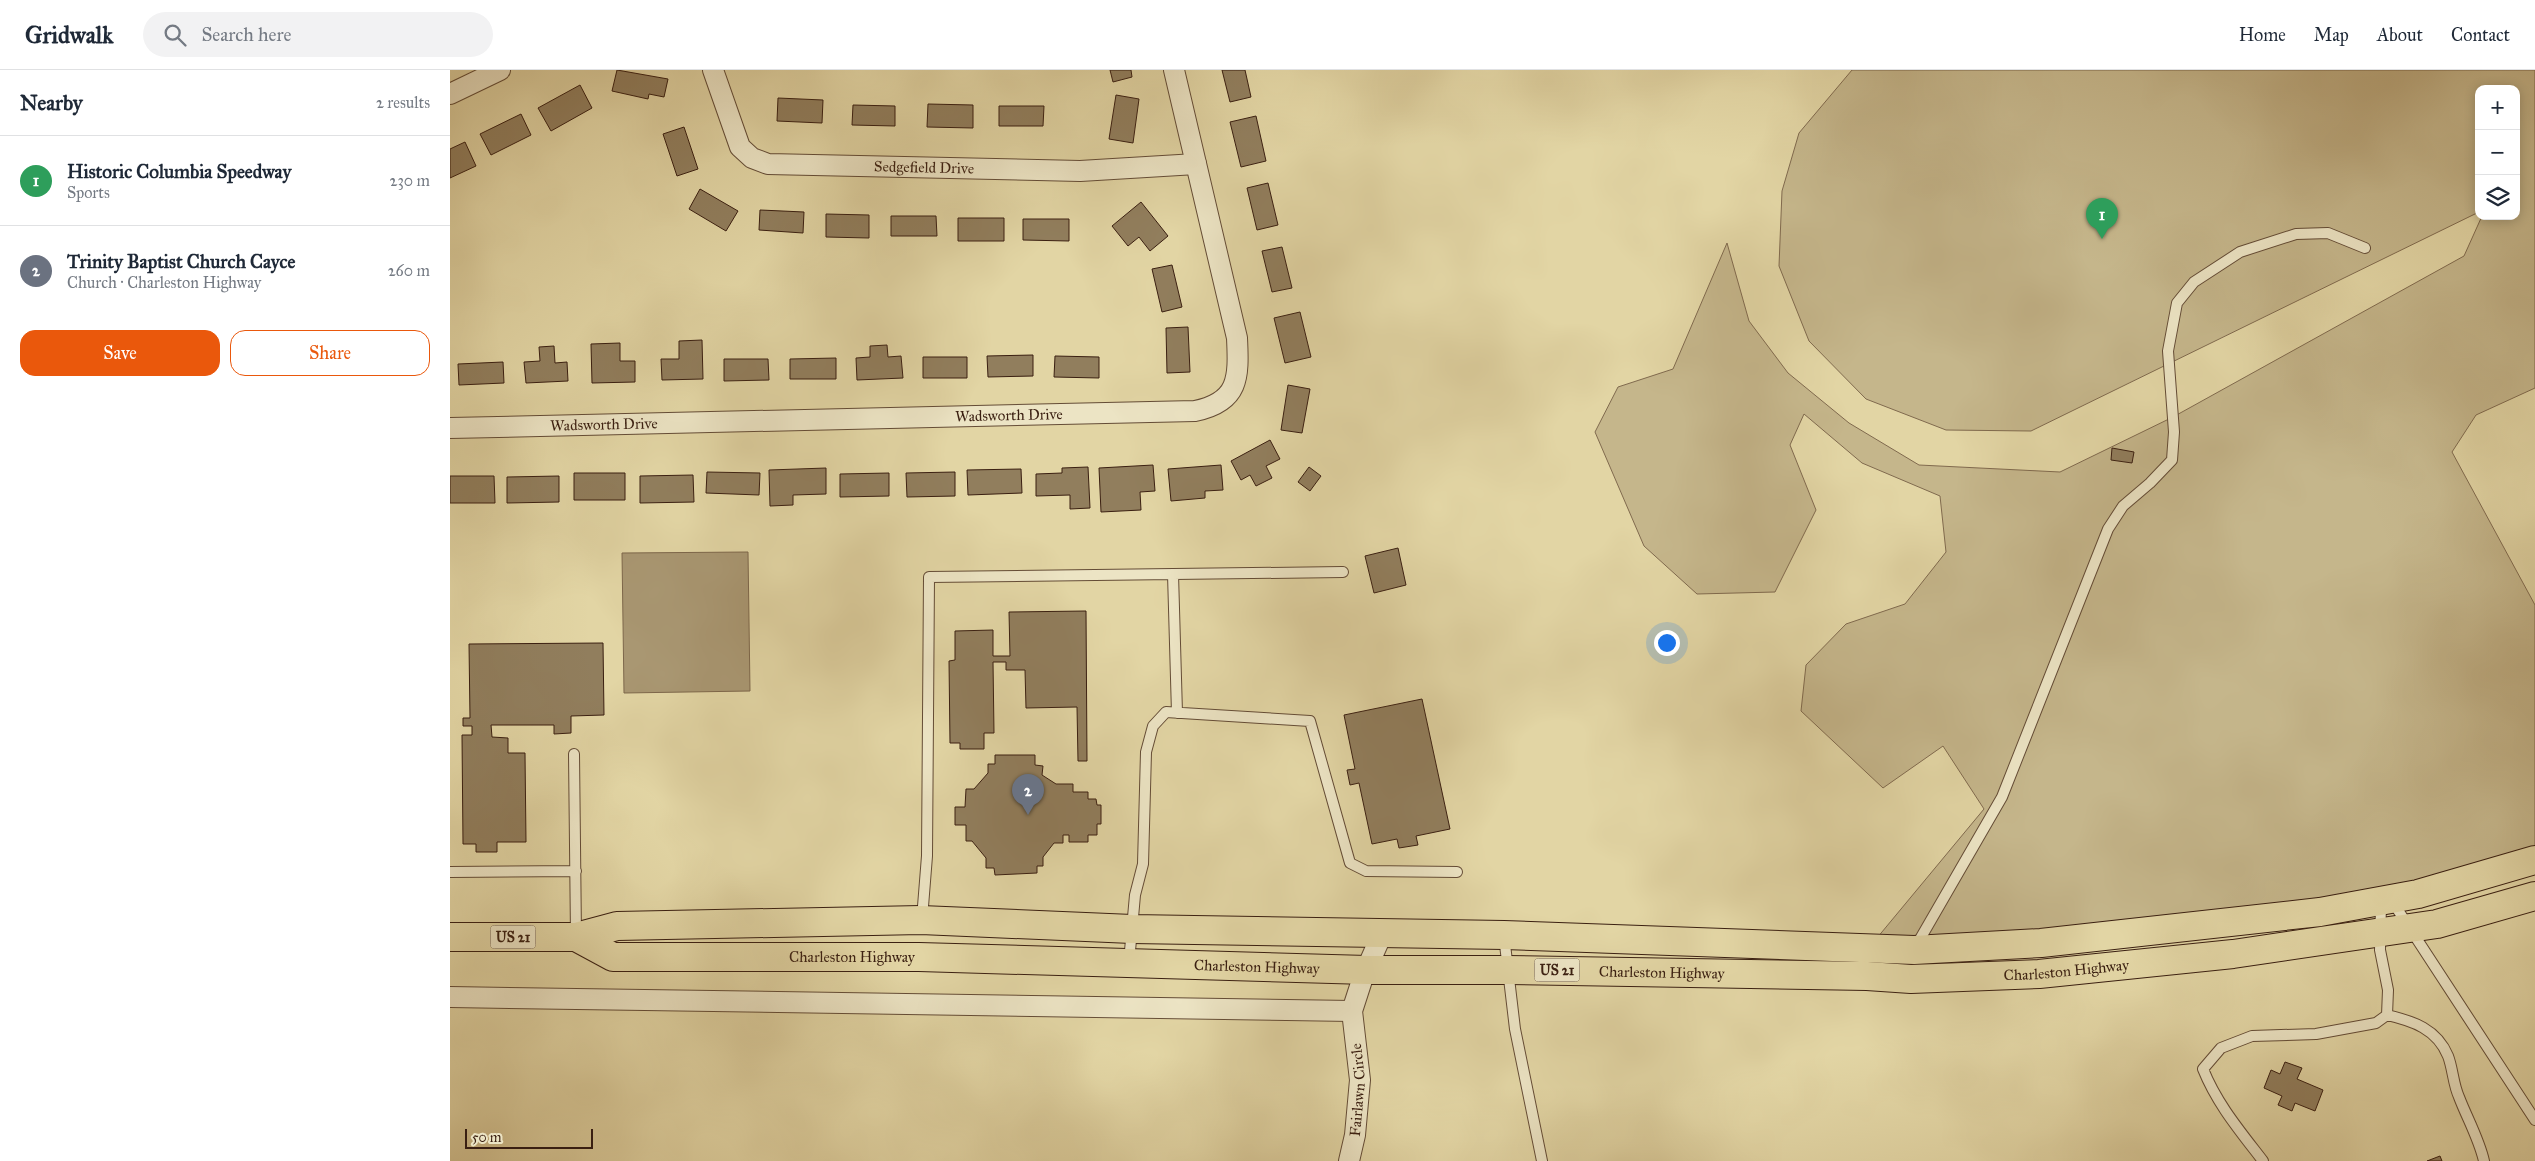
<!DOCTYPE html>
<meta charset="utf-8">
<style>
:root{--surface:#fff;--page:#f2f2f3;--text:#1f2937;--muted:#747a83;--line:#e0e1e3;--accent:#ea580c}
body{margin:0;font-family:"IM FELL Great Primer",serif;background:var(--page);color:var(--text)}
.controls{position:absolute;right:15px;top:15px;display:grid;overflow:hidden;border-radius:10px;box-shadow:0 2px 12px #0003}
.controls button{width:45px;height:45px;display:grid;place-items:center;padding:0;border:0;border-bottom:1px solid var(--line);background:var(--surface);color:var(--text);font:25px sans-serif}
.scale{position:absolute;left:15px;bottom:12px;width:128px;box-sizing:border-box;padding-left:5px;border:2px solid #3a1f11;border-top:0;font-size:14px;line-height:18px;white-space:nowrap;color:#3a1f11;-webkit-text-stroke:4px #ece4c4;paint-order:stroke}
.you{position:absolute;left:1216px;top:572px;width:18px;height:18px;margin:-12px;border:4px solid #fff;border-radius:50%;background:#1a73e8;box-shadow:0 0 0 8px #1a73e833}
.badge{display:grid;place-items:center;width:32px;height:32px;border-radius:50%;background:var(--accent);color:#fff;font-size:16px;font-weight:700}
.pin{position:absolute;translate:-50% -41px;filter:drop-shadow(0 1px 2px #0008)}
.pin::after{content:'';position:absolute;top:26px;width:18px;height:15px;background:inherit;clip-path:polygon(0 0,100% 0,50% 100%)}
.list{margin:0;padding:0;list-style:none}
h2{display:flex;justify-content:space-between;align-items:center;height:65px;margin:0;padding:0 20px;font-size:21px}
h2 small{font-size:16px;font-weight:400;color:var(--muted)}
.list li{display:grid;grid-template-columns:32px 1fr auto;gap:15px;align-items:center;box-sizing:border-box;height:90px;padding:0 20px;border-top:1px solid var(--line)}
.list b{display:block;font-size:19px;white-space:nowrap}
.list p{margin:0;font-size:16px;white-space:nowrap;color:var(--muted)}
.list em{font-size:16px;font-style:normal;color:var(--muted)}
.actions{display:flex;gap:10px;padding:15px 20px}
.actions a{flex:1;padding:11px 0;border:1px solid var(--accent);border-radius:15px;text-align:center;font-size:18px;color:var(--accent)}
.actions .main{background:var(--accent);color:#fff}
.icon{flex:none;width:28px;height:28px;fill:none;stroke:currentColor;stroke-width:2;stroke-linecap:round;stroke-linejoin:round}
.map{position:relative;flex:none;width:2085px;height:1091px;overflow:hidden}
header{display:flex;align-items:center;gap:30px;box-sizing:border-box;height:70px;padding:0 25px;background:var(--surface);border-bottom:1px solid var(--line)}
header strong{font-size:24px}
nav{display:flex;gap:28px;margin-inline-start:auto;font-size:18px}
.search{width:350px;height:45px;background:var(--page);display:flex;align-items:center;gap:12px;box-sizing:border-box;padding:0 18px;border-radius:28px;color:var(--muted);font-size:19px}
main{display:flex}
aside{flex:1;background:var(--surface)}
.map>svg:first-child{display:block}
</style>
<header>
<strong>Gridwalk</strong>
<div class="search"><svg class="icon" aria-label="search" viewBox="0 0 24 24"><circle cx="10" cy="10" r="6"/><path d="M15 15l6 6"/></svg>Search here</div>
<nav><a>Home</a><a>Map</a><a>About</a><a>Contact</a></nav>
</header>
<main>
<aside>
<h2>Nearby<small>2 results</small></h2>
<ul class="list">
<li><span class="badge" style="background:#2e9e5b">1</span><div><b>Historic Columbia Speedway</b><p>Sports</p></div><em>230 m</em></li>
<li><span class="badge" style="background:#6b7280">2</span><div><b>Trinity Baptist Church Cayce</b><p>Church · Charleston Highway</p></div><em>260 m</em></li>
</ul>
<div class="actions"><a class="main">Save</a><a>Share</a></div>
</aside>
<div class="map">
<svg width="2085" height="1091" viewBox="0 0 2085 1091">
<rect width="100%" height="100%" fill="#e2d5a4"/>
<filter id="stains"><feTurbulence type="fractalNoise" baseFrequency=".004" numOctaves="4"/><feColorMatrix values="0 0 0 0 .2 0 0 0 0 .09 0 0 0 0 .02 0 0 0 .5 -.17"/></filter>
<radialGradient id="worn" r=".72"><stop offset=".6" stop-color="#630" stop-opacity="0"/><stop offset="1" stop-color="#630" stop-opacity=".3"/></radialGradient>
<path fill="#c5b68b" stroke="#806a4e" d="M1402,0H2085V318L2026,345L2002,382L2085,535V790L1968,824L1417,880L1534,739L1493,676L1433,718L1351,641L1356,595L1396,554L1455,534L1496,482L1490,426L1412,393L1354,344L1340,375L1366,440L1325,522L1247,524L1194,476L1145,362L1168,317L1223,299L1277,173L1299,251L1338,303L1399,353L1469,395L1610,402L1723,347L2014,186L2032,146H2066V19H2029V142L1581,361L1496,360L1416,329L1359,271L1329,196L1332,121L1349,63Z"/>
<path fill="#a99772" stroke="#7d674b" d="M298,482L300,621L174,623L172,483Z"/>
<path fill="#917e5d" stroke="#3a1f11" d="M167,0L218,9L214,27L199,24L198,29L162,21Z
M660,0H681L682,7L663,12Z
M772,0H795L801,27L780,32Z
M130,15L142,38L101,61L88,38Z
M666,25L689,29L683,73L659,69Z
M328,28L373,30L372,53L327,51Z
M478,34L523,35V58L477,57Z
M403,35L445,36V56L402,55Z
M549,36H594L593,56H549Z
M71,44L81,65L41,85L30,64Z
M806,46L816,91L791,97L780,52Z
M234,57L248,99L227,106L213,64Z
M15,72L26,96L0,108V79Z
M818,113L828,155L807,160L797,118Z
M250,119L288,141L276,161L239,139Z
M691,132L718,166L700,181L689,167L678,176L662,156Z
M310,140L354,142L353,163L309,160Z
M376,144L419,145V168L376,167Z
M441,146H486L487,166H441Z
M508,148H554V171H508Z
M573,149H619V171L573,170Z
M832,177L842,218L822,222L812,181Z
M722,195L732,237L712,242L702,199Z
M850,242L861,287L835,293L824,248Z
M738,257L740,302L717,303L716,258Z
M252,270L253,309L212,310L211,289H229V271Z
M170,273V291H185V312L142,313L141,274Z
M437,275L438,287L451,286L453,308L407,310L406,288L420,287V276Z
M104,276L105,293L117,292L118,311L76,313L74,292L90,291L89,277Z
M583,285V306L538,307L537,286Z
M605,286L649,287V308L604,307Z
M473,287H517V308H473Z
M386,288V309H340V289Z
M274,289H318L319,310L274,311Z
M53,292L54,313L9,315L8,294Z
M838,315L860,319L852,363L831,360Z
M820,370L830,389L816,396L822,408L806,416L800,405L791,410L781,391Z
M1662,378L1684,382L1682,393L1661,390Z
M703,395L705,421L690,422L691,440L651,442L649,398Z
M771,395L773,420L755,421V428L721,431L718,399Z
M638,397L640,438L620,439V425L586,426V404L612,403V398Z
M859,397L871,406L860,421L848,412Z
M376,398V424L343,425V435L320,436L319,400Z
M571,399L572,423L518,425L517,400Z
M257,402L310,403L309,425L256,423Z
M505,402V426L457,427L456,403Z
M124,403H175V430H124Z
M439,403V426L390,427V404Z
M243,405L244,432L190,433V406Z
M0,406H44L45,433H0Z
M109,406V432L57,433V407Z
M948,478L956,515L924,523L915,486Z
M636,541L637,691H628L627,637L576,638L575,600H556V592H543L544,663H534V679H510V673H500L499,591L505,590V561L543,560V586H560L559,542Z
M153,573L154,645L121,646V663L104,664V655H41L42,667L58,668V683H75L76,772H47V782H26V774H13L12,665H22V656H13V648H20L19,574Z
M972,629L1000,759L966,766L968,775L949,778L947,769L922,774L909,713L900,715L897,700L905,699L894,645Z
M545,685H585V695L593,696L592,705L606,714H623V722H638V729H646L647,735H651V754H647V765H638V772H619V765H613V773H604L593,787V796H587V803L545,805L544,798H536V788L522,771H516V755H505V737H515L516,719H524L538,703V694H545Z
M1835,992L1852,998L1847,1009L1873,1020L1865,1041L1845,1033L1842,1041L1828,1035L1832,1026L1814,1018L1821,1000L1830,1004Z
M1990,1086L1992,1091H1977Z"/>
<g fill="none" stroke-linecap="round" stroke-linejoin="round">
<defs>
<path id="service" d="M723,504L727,643
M124,684L126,866
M0,802L126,801
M1942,831L2085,1050
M1931,832L1930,880L1938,920L1937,945
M472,849L477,786L479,507L893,502
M1054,866L1065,959L1092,1091
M1466,876L1552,727L1658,459L1673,436L1700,413L1722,390L1724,362L1718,281L1727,233L1744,212L1790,182L1846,164L1878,163L1915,178
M679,892L685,825L693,794L696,682L703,656L716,642L860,651L900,793L916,801L1007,802
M1813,1091C1790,1061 1767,1034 1753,999L1771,978L1802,966L1866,964L1926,953L1937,945C1963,951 1987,959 1998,986C2003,999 2003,1014 2009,1027C2017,1048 2029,1069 2034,1091"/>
<g id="minor">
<path id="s1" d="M263,0L290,77L302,88L318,94L630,101L746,94"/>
<path d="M0,24L50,0"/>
<path id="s2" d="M0,358L745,341C789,332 789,308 787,268L724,0"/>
<path d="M0,927L902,941"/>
<path id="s3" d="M899,1091L905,1065L910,1010L902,941L913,907L932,864"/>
</g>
<g id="primary">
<path d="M0,867H126L167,856L471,850L682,859L1054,865L1464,880L1591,873L1870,842L1968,824L2085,790"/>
<path id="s4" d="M126,867L163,887H469L917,900H1057L1417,906L1461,909L1589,904L1783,884L1987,854L2085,826"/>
</g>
</defs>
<use href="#service" stroke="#644c36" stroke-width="12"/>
<use href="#minor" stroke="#644c36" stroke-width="22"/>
<use href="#primary" stroke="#3a1f11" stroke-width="30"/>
<use href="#service" stroke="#ece4c4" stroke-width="10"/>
<use href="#minor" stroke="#ece4c4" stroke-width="20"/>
<use href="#primary" stroke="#e2d5a4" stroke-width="28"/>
</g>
<g text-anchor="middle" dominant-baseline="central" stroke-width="4.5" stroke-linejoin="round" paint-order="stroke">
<g fill="#ece4c4" stroke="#6f5a47" stroke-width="1">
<rect x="40.5" y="855.5" width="45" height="23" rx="4"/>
<rect x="1084.5" y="888.5" width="45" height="23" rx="4"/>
</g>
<g font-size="14" font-weight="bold" fill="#3a1f11">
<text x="63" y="867">US 21</text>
<text x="1107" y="900">US 21</text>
</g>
<g font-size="15" fill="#3a1f11" stroke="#ece4c4">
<text stroke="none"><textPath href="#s1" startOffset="271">Sedgefield Drive</textPath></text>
<text stroke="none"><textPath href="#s2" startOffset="559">Wadsworth Drive</textPath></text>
<text stroke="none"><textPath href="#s2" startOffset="154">Wadsworth Drive</textPath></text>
<text stroke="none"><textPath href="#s4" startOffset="281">Charleston Highway</textPath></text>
<text stroke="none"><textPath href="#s4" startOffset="686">Charleston Highway</textPath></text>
<text stroke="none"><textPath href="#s4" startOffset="1496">Charleston Highway</textPath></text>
<text stroke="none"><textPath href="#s4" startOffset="1091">Charleston Highway</textPath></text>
<text stroke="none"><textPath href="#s3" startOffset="72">Fairlawn Circle</textPath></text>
</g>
</g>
<rect width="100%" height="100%" filter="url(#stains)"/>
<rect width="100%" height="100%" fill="url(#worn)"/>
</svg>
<div class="controls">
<button>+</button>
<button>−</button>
<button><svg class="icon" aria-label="layers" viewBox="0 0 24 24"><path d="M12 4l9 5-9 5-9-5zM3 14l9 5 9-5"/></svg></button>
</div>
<div class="scale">50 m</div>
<div class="you"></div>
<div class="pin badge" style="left:1652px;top:169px;background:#2e9e5b">1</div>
<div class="pin badge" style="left:578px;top:745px;background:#6b7280">2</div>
</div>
</main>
